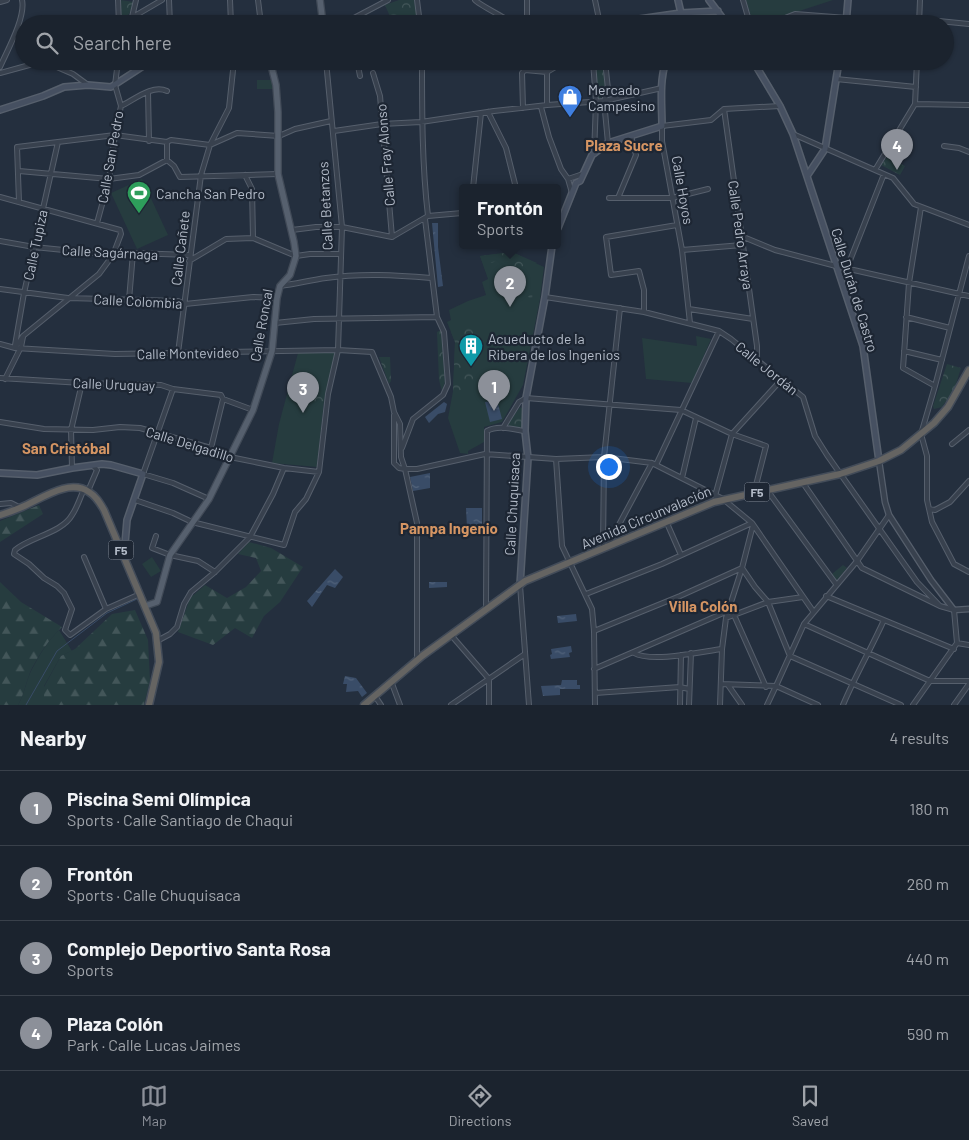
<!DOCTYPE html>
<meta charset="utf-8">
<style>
:root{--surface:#1b232e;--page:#242b36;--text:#f1f3f6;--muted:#a0a4aa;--line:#39404a;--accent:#8c9099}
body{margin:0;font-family:Barlow,sans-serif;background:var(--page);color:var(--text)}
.you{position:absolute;left:608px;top:466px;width:18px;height:18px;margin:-12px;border:4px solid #fff;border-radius:50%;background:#1a73e8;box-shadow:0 0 0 8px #1a73e833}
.badge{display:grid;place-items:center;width:32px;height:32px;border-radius:50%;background:var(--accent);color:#fff;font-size:16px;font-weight:700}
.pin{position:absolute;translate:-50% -41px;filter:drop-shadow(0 1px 2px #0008)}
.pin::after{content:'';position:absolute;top:26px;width:18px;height:15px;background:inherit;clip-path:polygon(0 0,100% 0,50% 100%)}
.popup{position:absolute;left:459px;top:184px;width:102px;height:65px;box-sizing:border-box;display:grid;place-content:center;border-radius:5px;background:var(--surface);filter:drop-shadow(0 1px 4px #0005);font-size:16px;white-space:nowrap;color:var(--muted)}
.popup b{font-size:19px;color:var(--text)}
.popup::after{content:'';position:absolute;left:50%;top:100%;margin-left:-10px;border:10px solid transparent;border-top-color:var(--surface)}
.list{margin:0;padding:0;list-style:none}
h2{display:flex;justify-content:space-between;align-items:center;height:65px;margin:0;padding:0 20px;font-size:21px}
h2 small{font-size:16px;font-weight:400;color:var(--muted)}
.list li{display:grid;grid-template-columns:32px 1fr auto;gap:15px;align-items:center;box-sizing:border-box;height:75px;padding:0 20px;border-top:1px solid var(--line)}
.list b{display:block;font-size:19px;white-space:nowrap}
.list p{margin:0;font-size:16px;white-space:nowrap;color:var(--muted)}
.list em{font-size:16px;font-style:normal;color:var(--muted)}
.icon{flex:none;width:28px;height:28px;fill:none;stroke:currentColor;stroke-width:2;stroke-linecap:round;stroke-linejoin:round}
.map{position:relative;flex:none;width:969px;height:705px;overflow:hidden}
.search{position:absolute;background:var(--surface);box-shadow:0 1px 4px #0004;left:15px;right:15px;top:15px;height:55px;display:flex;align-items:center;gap:12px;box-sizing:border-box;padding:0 18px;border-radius:28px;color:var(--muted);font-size:19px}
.sheet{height:365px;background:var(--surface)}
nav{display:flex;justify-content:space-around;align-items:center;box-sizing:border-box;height:70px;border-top:1px solid var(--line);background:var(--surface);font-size:14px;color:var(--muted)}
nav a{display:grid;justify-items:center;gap:2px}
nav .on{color:var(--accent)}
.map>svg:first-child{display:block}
</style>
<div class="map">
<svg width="969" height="705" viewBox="0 0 969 705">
<defs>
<pattern id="forest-firs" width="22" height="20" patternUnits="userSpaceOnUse" patternTransform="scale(1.25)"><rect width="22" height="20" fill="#263c3f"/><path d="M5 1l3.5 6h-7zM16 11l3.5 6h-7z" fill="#435659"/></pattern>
<pattern id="park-crowns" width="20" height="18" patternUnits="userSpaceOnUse" patternTransform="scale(1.25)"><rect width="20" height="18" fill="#263c3f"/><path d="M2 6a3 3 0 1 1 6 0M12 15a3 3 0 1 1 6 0" fill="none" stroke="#435659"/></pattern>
<pattern id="water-ripples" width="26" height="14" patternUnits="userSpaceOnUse" patternTransform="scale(1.25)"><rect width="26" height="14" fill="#394c67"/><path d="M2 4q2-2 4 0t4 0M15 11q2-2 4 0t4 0" fill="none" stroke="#53647b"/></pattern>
</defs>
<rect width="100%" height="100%" fill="#242f3e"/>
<path fill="#263c3f" d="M746,0H833L760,24L753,23Z
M448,61H471V67L448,68Z
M257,80H273V89H257Z
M142,179L168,235L137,249L111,193Z
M512,252L544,267L540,299L523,385L502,422L484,427V442L468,451V454L460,453L448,418L453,391L455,342L447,322L451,320L449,310L468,301L486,295L482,282L488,279L480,256Z
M696,336L711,339L692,383L646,379L642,338L697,346Z
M298,353H335L324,401L317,467L272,463L279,424Z
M152,557L161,571L151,577L142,564Z
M59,630L72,651L61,656L44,686V705H18C25,693 26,680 32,669C39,656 48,640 59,630Z"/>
<path fill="url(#forest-firs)" d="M39,505L43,514L0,542V521Z
M249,542L271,548L303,567L280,602L264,616L252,638L235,628L213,645L178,632L190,598L205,585L227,598L246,587L261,571L256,558L238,554Z
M0,582L21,602L62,627C50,638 40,653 32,668C26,680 25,693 18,705H0Z
M135,610L148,640L150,681L144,705H44V687L61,656L75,649L112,614Z"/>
<path fill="url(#park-crowns)" d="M120,0L134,2L129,14L120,20L118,2Z
M399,0H414L417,17L392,21L385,5Z
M603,61L605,88L603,97L599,99L597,97L595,62Z
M887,157L905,166L900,175L881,165Z
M512,252L537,263L513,269L510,258L486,264L489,280L480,256Z
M534,282L532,299L519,292L517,286Z
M477,325L482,348L472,351L480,380L468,383V389L453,391L455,342L451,332Z
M441,330L445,382L442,391L439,380L437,332Z
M379,357H390L391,381L389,384Z
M947,364L961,368L954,390L942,407L934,409L933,406Z
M305,389H326L324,401L321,402L304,401Z
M520,407L523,409L522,428L509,426L508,424Z
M843,565L847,568L836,581L832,574Z"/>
<path fill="url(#water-ripples)" d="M432,223H438V247L443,286L438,287Z
M497,400L502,419L490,422L485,402Z
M444,402L447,404L445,412L438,414L429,423L425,417Z
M430,473V488L413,491L410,477Z
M466,508H482V528H467Z
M335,569L343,577L335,588L327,585L312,607L307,601Z
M429,582H447V587L429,588Z
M576,614L577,621L558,623L557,616Z
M571,646L572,652L569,653L570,657L551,659L550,655L552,654L551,649Z
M345,676L356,678L367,693L362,697L358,691L346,692L347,684H343Z
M562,680H577V685H580V689H560V695L543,696L541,686L561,685Z"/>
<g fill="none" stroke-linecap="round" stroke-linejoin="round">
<path stroke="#394c67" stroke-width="1" d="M26,705L57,651L107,613L137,599"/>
<defs>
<path id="minor" d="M118,0L119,24
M169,0L170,24
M230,0L231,24
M258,0L261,24
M417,0L420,24
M475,0C478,4 500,15 506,19L507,24
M527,0V24
M595,0L600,24
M743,0L750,24
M0,2L7,0
M132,17L136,0
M121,24L162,0
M350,24L354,18L388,0
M770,24L795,14L847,18L919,19L969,24
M919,24L920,0
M43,61L73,74L88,85
M357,61L360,76
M422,61C422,113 422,165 428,216
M593,61L596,102L594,154
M605,61L608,89L604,101L608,143
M0,67C7,51 26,17 22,0
M525,70L547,72
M0,73L44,61
M373,73L380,96L392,237
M836,79L916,87
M148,92L149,141
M915,104L969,105
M547,105V72L564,62L569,61
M121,106C134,100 152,84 167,91
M541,107L549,137L561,169L568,179L572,193
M523,108L522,73L525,70V61
M724,109L757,346V360
M488,112L506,148L516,188
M334,131L382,124L421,122L494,111L547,105L604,101L662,88
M793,134L893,178L914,204L969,225
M944,146L959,148L969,152
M167,160V142L171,140L210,145L237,133L279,136L295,129L331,121
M875,170L915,104L917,61
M19,171L109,179L139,175L167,160L174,166L180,177L278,174
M245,175L252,189L253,238
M568,179L583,174
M473,188L481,113
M0,197L120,230L121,234L113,255L99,274L23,336L15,348
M609,198H672L708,189
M618,198L636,155L631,136
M19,202L17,147L115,135L167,142
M921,207L909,283L903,368L935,386
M97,223L109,179L115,135L121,106L115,85L118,61
M292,230L316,227H342L392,237L428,216L462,213
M741,236L775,250L836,266L969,296
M0,241L34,247L113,255L133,253L190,255
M682,250L742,245
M969,256L935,386L921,434L927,456V500L932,522L954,564L969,572
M189,261L226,239L253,238L296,256L310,254H341
M847,268L884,174
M280,286C296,284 311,280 326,278C361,273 396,275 431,278
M0,289L68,298L178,301L185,304L253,297L277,298
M545,297L644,312L719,331L731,339L803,397L815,436L827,455L917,582L940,606
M129,300L133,253
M689,309L753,319
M644,312V290L639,271L611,275L606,237L677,225
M906,317L950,328
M275,323L314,319L437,317
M690,323L682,250L662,141V126L711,120L724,109L780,106
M0,344L15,348L115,354L338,350L372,352L391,397L394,412L400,424L401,457L405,469L417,523V659
M15,345L24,293L58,142
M904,351L942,360
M178,353L201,175L210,145L229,108L234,61
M0,378L82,383L161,385L173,389L221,395L223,399L253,410
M5,379L21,347L23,337
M173,389L143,474L173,483L209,499
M394,415V463L399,468L405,469H417L485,454L556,459L604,457L652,463L723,499L752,523L813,611
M0,422L44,429L93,430L120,427L140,428L211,448L230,457L284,468L319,472
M503,428L519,402L526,398L681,410L732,434L766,446L754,493
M952,444L969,430
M211,448L223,399
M402,448L413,419L443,395L448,384L444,332L437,317L425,219
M556,459L562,546L592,609L594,631L595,705
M656,465L719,331
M72,468L71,430L82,383
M682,478L696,418
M803,483L862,568L940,606L954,610L957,643L913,705
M84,489C80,498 77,508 72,515C62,533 30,537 15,550L14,554L29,564L44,578L57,586L64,593L72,609L65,630L70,635L106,609L140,594
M767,490L836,584
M88,491L97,470L93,466
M715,496L732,434L781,380
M135,500L173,513L192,522L284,545L295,512L306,499L319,472L328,394L338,350L342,227L326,61
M0,504L11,503L19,507
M929,509L935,510L950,502L969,481
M666,521L681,555
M156,536L152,548L170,555L198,561L215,572
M607,547L652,463
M603,549L604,457L620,308
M84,557L106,609
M520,585L529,705
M586,594L662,564L752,523
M826,596L954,649
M486,609L487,431C498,425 512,429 525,431
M734,615L766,687
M726,618L768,602L803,597
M804,624L930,681H969
M594,631L680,596L742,568L755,587L768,602L790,656L901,705
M451,635L489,679V705
M157,641L170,634L177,627L184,604L191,592L215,572L250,537L273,494L284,468
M957,643L969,645
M634,653C652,663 700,652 722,649
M594,669L728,611
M391,681L400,705
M721,684L776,686L767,705
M728,685L742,705
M595,693L680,687L689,689
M375,696L381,705
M451,705L525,654
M680,705L681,655
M689,705L691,653
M720,705L722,649L726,618L742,568L753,525
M818,705L776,686L804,624L857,561L889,515
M843,705C855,676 871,649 884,620
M954,705L969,684"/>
<path id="tertiary" d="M879,461L885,502L889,515L931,580L954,610L969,609"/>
<path id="secondary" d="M678,0L681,13L679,24
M709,0L727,24
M584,24L600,22
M605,24L681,13L718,11
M846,24L848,0
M753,61L780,106L793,134L863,346L879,461
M0,110L43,96L64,87L88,85L111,87L151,61
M807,176L825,149L839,61
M558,228L576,183L580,181L592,155L608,143L662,126C662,105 659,82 666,61
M0,473L37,475L72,468L102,464L111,465L143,474L127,520L124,556
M520,585L528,458L525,431L526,398L545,297L552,246"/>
<path id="primary" d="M320,0L323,24
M145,606L157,602L170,555L209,499L253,410L272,351L277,298L280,286L290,275L296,256L294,242L278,174V112L276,85L270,61"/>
<path id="trunk" d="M0,515C7,513 15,510 22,507C41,499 69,478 89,492C96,496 100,503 104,510L156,633L159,662L149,705
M364,705L422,656L525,581L714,502L840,474L879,461L901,450L934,423L948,407L969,370"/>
</defs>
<use href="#minor" stroke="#565f6c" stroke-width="6"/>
<use href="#tertiary" stroke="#565f6c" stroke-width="7"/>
<use href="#secondary" stroke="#565f6c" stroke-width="8"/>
<use href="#primary" stroke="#414a57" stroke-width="8"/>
<use href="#trunk" stroke="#434c59" stroke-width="9"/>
<use href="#minor" stroke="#38414e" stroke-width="4"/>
<use href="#tertiary" stroke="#38414e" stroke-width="4.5"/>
<use href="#secondary" stroke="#465061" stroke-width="5"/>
<use href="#primary" stroke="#56606e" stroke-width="5.5"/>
<use href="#trunk" stroke="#656462" stroke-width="6"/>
</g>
<defs>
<symbol id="shop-pin" viewBox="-11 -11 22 30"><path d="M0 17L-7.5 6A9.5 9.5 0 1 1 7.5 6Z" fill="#3f7fe0" stroke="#1d2633"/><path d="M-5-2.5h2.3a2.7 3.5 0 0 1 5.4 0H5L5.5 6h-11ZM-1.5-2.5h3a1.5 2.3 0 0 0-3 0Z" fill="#fff"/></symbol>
<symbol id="stadium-pin" viewBox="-11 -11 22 30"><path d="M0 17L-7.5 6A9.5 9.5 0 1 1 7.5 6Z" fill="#2e9e5b" stroke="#1d2633"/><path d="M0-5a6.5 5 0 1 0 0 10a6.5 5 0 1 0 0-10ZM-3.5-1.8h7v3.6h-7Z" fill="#fff"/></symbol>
<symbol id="building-pin" viewBox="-11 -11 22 30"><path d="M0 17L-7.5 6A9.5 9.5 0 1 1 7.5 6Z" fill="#0f9aa8" stroke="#1d2633"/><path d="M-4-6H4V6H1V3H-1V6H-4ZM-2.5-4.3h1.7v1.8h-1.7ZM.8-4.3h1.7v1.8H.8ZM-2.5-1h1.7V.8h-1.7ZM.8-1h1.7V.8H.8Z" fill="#fff"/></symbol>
</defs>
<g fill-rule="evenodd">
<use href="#shop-pin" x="556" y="83" width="28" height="38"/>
<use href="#stadium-pin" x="125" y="179" width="28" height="38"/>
<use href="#building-pin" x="457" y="332" width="28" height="38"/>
</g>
<g text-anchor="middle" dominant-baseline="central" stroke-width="4.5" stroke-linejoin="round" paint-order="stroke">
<g fill="#1d2633" stroke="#878f9c" stroke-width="1">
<rect x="744.5" y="482.5" width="25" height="19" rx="4"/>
<rect x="108.5" y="540.5" width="25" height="19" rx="4"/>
</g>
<g font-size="12" font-weight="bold" fill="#b4bcc9">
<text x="757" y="492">F5</text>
<text x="121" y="550">F5</text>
</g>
<g font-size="14" fill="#b4bcc9" stroke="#1d2633" text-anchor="start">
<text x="588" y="89">Mercado<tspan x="588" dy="16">Campesino</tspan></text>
<text x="156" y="193">Cancha San Pedro</text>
<text x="488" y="338">Acueducto de la<tspan x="488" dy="16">Ribera de los Ingenios</tspan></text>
</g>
<g font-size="14" fill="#b4bcc9" stroke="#1d2633">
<text transform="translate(385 155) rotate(-95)">Calle Fray Alonso</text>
<text transform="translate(110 157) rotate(-80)">Calle San Pedro</text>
<text transform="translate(683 190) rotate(80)">Calle Hoyos</text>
<text transform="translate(325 206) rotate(-93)">Calle Betanzos</text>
<text transform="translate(741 235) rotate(82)">Calle Pedro Arraya</text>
<text transform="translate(35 245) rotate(-78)">Calle Tupiza</text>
<text transform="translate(180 248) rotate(-83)">Calle Cañete</text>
<text transform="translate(110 252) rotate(3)">Calle Sagárnaga</text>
<text transform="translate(855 290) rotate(73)">Calle Durán de Castro</text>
<text transform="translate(138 301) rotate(3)">Calle Colombia</text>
<text transform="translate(261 325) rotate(-80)">Calle Roncal</text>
<text transform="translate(188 353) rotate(-1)">Calle Montevideo</text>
<text transform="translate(767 368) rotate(39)">Calle Jordán</text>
<text transform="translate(114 384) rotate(2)">Calle Uruguay</text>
<text transform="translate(190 444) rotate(17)">Calle Delgadillo</text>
<text transform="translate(512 504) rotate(-87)">Calle Chuquisaca</text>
<text transform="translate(646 517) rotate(-23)">Avenida Circunvalación</text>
</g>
<g font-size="15" font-weight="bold" fill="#d59563" stroke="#1d2633">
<text x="624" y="145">Plaza Sucre</text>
<text x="66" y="448">San Cristóbal</text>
<text x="449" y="528">Pampa Ingenio</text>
<text x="703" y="606">Villa Colón</text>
</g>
</g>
</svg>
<div class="you"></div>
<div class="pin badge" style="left:494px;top:411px">1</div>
<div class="pin badge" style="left:510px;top:307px">2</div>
<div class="popup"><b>Frontón</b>Sports</div>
<div class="pin badge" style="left:303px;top:413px">3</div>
<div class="pin badge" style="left:897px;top:170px">4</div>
<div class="search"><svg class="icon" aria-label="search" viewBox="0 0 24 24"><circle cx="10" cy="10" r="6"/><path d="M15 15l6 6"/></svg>Search here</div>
</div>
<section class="sheet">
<h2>Nearby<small>4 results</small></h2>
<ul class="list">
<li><span class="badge">1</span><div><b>Piscina Semi Olímpica</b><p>Sports · Calle Santiago de Chaqui</p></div><em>180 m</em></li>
<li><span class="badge">2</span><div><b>Frontón</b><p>Sports · Calle Chuquisaca</p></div><em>260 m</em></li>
<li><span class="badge">3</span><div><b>Complejo Deportivo Santa Rosa</b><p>Sports</p></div><em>440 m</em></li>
<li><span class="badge">4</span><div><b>Plaza Colón</b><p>Park · Calle Lucas Jaimes</p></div><em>590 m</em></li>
</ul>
</section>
<nav>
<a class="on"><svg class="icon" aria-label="map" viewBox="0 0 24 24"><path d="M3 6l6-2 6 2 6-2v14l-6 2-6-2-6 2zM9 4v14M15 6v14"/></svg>Map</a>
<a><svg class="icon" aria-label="directions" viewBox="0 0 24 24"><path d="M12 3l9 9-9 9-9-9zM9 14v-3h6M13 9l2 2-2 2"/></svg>Directions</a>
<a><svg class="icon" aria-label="saved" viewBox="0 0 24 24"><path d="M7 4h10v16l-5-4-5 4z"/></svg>Saved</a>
</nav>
